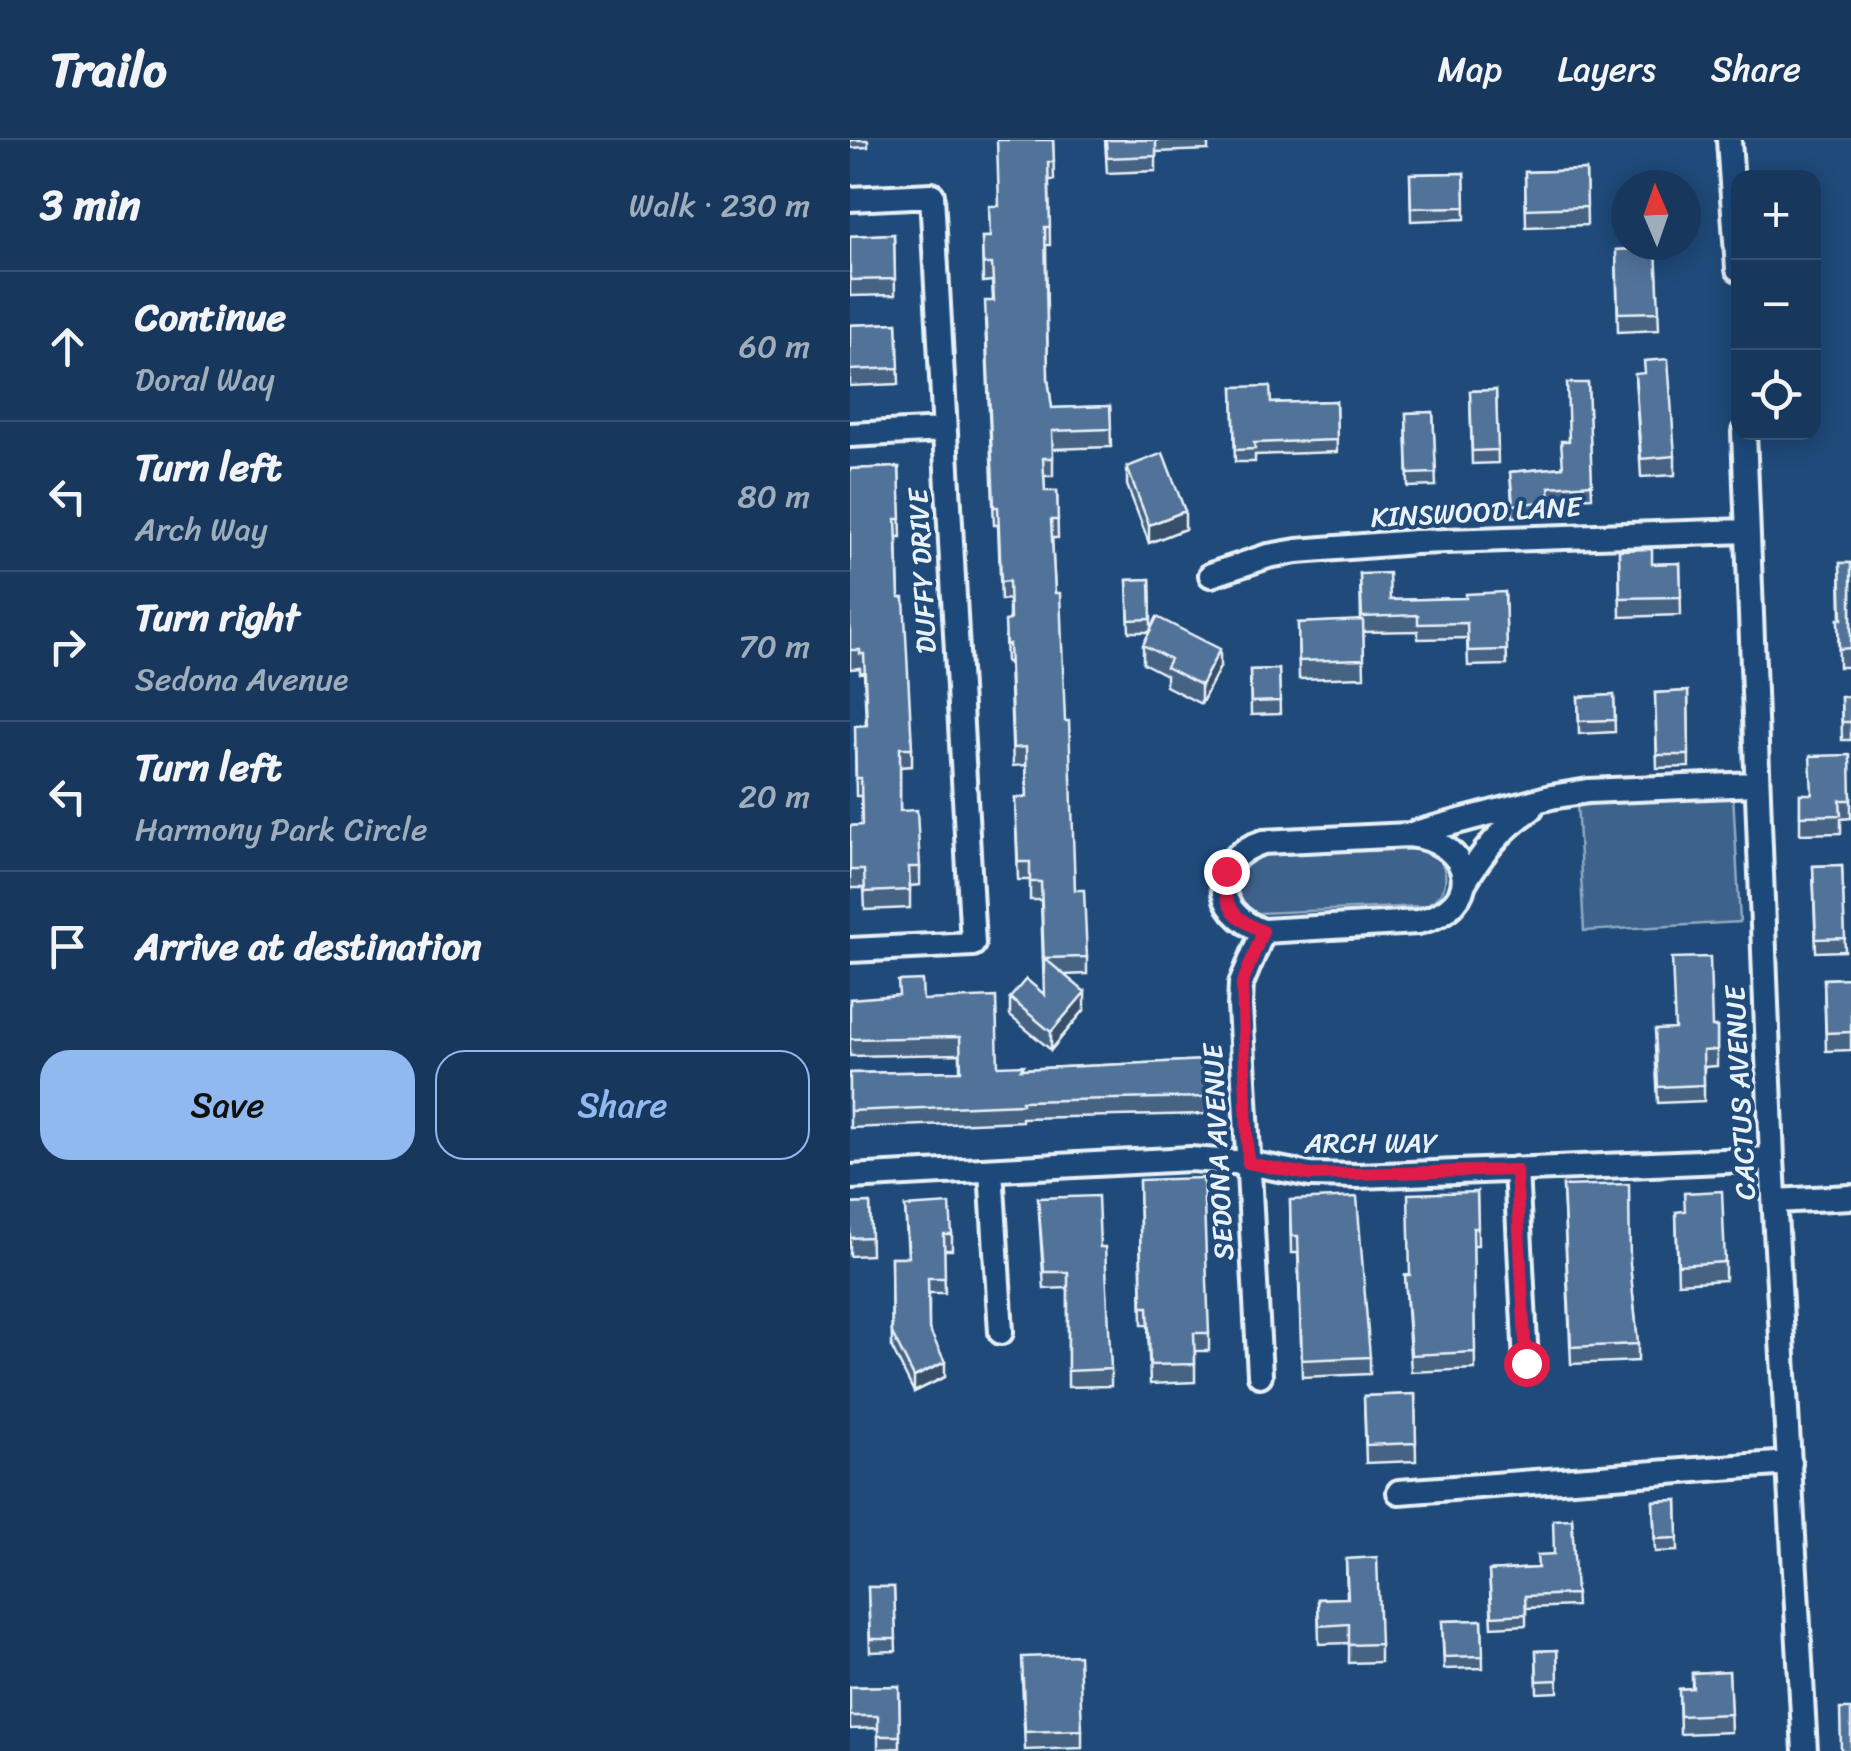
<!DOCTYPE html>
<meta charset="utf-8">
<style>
:root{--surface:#17385c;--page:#244365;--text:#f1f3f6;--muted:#9eacbb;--line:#365272;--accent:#90b9f0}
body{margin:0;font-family:Sriracha,sans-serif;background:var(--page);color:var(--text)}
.controls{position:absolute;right:30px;top:30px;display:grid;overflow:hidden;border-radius:20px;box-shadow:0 5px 25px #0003}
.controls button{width:90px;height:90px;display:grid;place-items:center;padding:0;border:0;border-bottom:2px solid var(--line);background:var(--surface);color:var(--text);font:50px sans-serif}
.compass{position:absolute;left:761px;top:30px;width:90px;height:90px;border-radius:50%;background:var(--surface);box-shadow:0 5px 25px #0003;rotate:358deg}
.stop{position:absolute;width:30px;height:30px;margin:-22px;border:8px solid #e11d48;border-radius:50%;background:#fff}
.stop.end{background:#e11d48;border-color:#fff;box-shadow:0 2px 10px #0008}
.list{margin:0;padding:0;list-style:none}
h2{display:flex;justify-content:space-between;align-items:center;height:130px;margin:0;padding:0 40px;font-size:42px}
h2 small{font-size:32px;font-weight:400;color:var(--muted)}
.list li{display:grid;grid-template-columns:65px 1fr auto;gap:30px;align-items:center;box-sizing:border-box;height:150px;padding:0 40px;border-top:2px solid var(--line)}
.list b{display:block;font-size:38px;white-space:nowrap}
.list p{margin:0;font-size:32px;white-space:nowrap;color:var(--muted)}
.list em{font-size:32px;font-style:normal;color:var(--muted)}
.actions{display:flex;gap:20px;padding:30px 40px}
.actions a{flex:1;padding:22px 0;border:2px solid var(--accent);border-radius:30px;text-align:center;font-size:35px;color:var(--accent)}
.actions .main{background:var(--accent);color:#111}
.icon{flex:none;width:55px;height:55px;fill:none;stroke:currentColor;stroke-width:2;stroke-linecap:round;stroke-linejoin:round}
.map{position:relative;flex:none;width:1001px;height:1611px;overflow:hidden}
header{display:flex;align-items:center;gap:60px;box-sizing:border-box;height:140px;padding:0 50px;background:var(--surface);border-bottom:2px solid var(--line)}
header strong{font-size:48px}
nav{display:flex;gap:55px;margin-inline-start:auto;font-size:35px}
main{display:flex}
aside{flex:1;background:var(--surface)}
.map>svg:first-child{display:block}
</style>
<header>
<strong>Trailo</strong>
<nav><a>Map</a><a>Layers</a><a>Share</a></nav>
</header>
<main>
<aside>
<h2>3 min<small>Walk · 230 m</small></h2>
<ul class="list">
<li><svg class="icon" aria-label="ahead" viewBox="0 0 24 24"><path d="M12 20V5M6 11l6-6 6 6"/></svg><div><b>Continue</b><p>Doral Way</p></div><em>60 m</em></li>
<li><svg class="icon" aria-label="left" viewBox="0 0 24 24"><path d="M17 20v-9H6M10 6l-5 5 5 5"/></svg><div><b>Turn left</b><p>Arch Way</p></div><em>80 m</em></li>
<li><svg class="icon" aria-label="right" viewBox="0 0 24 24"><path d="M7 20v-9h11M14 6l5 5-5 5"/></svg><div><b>Turn right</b><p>Sedona Avenue</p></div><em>70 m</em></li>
<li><svg class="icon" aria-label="left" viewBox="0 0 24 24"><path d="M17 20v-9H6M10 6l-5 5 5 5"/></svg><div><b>Turn left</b><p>Harmony Park Circle</p></div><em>20 m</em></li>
<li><svg class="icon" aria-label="arrive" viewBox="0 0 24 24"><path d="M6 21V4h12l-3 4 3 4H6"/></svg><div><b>Arrive at destination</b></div></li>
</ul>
<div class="actions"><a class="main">Save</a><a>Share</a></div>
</aside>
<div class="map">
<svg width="1001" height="1611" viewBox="0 0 1001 1611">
<rect width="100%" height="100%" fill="#1f4a7a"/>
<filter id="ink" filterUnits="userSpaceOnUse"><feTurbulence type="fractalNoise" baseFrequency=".01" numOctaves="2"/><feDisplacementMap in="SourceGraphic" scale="20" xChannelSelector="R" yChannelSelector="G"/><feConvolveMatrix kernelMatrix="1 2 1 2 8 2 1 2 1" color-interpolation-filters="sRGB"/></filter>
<g filter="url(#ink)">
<path fill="#3c628c" stroke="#92aac2" stroke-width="2.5" d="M883,654L890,782L734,791L727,662Z
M575,709C602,721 603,754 574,766L409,773C372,763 376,729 410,715Z"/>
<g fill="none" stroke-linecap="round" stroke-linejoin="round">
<defs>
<path id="minor" d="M879,0L888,129
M0,59L82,55L123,804L0,810
M894,292L922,1019L955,1611
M0,295L94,290
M361,435L418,416L447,411L565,402L897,391
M565,693L701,657L738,651L906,644
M559,695C624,702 636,766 568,782L413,791C361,772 359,719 413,702Z
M614,743C632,713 651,689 681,669
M666,1029L676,1223
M141,1030L151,1192
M0,1037L340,1019L398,1023L460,1035L509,1036L922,1019
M925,1061L1001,1057
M410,1235L390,866L391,844L413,791
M549,1352L940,1323"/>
</defs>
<use href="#minor" stroke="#e8f1f8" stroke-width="30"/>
<use href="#minor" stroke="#1f4a7a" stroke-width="22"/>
</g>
<path fill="#466384" stroke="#e8f1f8" stroke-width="2.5" d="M0,0H18V7L0,8Z
M203,0L204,40H199L200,105H196L198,239L202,268L260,266L261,307L203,309V336H194L195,351H207L208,398H202L205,453L215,581L225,750L237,817V834L215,835L235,869L201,910L160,876V858L194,854L191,760H180V740H168L165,658L177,657L176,625L163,626L159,522H156L155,498L159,480V459L151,460L148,385H144L135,179L143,161L142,141L133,142L132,97H140L148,66Z
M255,0H358V10L306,12V31L257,33Z
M736,30L737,85L676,87L675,32Z
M614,33L615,79L561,81L560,34Z
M44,94L45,155L0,156V96Z
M806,108L809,190L768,192L766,110Z
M47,183L49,244L0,246V185Z
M785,234L825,316V335L791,337Z
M738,243L742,357L700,359V374L663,377L660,332L712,327L719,301Z
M383,247L421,263L486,261L487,312L405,315V322H385Z
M646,250L648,323L622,324L620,251Z
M583,272L586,346L558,347L556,273Z
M49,327L51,397H47L49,458L62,608V626L50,627V671L70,727V745L60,746V768L15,770L14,748H0V686L12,685L11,656H6L5,604L16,585L14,532L10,533V528L0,529V329Z
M277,327L335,389L299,403L277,345Z
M769,410L802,424L830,423L831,475L770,477Z
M990,423H1001V527H989L988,479H991Z
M510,434L540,460L616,458L655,452L657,525L618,526L617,498L568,499V491L513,492L514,537L449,539L448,483L511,481Z
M300,439L301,488L370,527L351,564L316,546V535L293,523V505L300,492H279L277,440Z
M429,529L430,574L401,575L400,530Z
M838,551L839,627L807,628L805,553Z
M764,555L765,592L729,594L728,557Z
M991,557H1001V600H992Z
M950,654L1001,656V678L991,679V693L950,694Z
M992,725L995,811L966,812L963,726Z
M1001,838V910L976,911L974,839Z
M0,859L73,860L148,926L174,929L356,920L358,974L172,978V981L0,988V933L110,931V914L0,916Z
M867,887V926L854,927V961L808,963L805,906Z
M289,1040L359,1193V1211H345V1242L300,1244L298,1185H292Z
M713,1046L780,1125L788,1204V1221L721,1224Z
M627,1052L628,1105H623L625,1229L561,1232L555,1135H560Z
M188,1058L250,1107L261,1229V1246L218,1247V1148L194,1149Z
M440,1060L520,1217V1234L452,1237L448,1113H441Z
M20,1063L21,1115L0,1116V1064Z
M55,1067L102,1095V1110H94L95,1153H79V1189L95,1237L64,1252L42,1208L41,1117H58Z
M834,1071L875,1122V1140L828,1143L826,1072Z
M565,1254L566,1321L516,1323L514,1256Z
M827,1360L828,1411L805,1412L803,1361Z
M722,1379L726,1466L676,1468V1485L642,1487L639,1431L687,1428L704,1414Z
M496,1419L530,1504V1522L499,1523V1503L469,1504L468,1459L497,1458Z
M18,1447H44L46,1511L20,1512Z
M632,1480L633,1528L594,1529L592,1481Z
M707,1510L708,1552L687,1553L686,1511Z
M879,1531L881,1592L830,1594L829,1549L842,1548V1533Z
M172,1536L232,1590V1608L175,1610Z
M49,1546L50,1608L28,1609V1588L0,1589V1547Z"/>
<path fill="#39506b" stroke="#e8f1f8" stroke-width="2.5" d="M335,371V389L299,403V385Z
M370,509V527L351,564V545Z
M235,852V869L201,910V892Z
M95,1222V1237L64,1252V1237Z"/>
<path fill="#517399" stroke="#e8f1f8" stroke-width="2.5" d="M147,0H203L204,22H198L200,87H195L198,239L202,268L260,266L261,289L202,291L203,318H193L195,351H207L208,380H201L205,453H210L215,581H219L225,750H234L237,817L194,818L235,852L201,892L160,858L176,839L195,855L191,742H180V722H168L165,658L177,657L176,607L163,608L159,504L156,505L155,481L160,480L159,441L151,442L148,367H144L135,161H144L142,124H133L132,97H140L139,66H149Z
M256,0H306V16L257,18Z
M736,30L737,67L676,69L675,32Z
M614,33L615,67L561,68L560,34Z
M44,94L45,139L0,140V96Z
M806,108L809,172L768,173L766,110Z
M47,183L49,228L0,230V185Z
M818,219L825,316L791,319L785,234L795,233L794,221Z
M717,243H738L742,344L699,347L700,361L663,365L660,332L713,327L711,301H719Z
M420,246L421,263L486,261L487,300L404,303L405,309L385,310L383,247Z
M646,250L648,310L622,311L620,251Z
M583,272L586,333L558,334L556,273Z
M313,313L335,371L299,385L277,327Z
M49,327L51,379H46L49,458H54L62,608H50V671L67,670L70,727H59L60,750L15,752L14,730H0V686L12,685L11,638H6L5,586L17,585L14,514H10V510H0V329Z
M802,409V424L830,423L831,457L770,458L769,410Z
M990,423H1001V508L989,509L988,479H992Z
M539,433L540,460L616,458V454L655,452L657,510L618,511L617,483L568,484V475L512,477L510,434Z
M300,439L301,479L279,480L277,440Z
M307,477L370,509L351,545L316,527L320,519L293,505Z
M513,480L514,519L449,521L448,483Z
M429,529L430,561L401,562L400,530Z
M838,551L839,615H807L805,553Z
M764,555L765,580L729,581L728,557Z
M991,557H1001V582H992Z
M1000,615L1001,660H990L991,675L950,676V654H962L960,616Z
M992,725L995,798L966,799L963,726Z
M860,817L862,887H867V910L853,911L854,945L808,947L805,890L825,889L822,818Z
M1001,838V892L976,893L974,839Z
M72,840L73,860L146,857L148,926L174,925L171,929L356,920L358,957L172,961V964L0,971V933L111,931L110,897L0,899V859L49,855L48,841Z
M353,1038L359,1193H344L345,1224L300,1225L298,1167H292L289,1040Z
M779,1044L780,1125L788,1204L721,1207L713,1046Z
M872,1051L875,1122L828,1125L826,1072L835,1071L834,1053Z
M627,1052L628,1088H623L625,1212L561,1215L555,1135H560L558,1054Z
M248,1056L250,1107H255L261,1229L218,1231V1132H194L188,1058Z
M507,1057L520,1217L452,1220L448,1096H441L440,1060Z
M20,1063L21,1097L0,1098V1064Z
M100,1064L102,1095H94L95,1138H78L79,1189L95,1222L64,1237L42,1193L41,1117H59L55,1067Z
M565,1254L566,1303L516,1305L514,1256Z
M827,1360L828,1398L805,1399L803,1361Z
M722,1379L726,1454L675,1456L676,1474L642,1476L639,1431L688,1428L687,1415L704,1414L703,1380Z
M527,1417L530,1504L499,1505V1484L469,1486L468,1459L498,1458L496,1419Z
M18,1447H44L46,1499H20Z
M632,1480L633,1516L594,1517L592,1481Z
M707,1510L708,1540L687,1541L686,1511Z
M229,1515L232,1590L175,1592L172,1517Z
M879,1531L881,1574L830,1576L829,1549L843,1548L842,1533Z
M49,1546L50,1596H28V1576H0V1547Z
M990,1569H1001V1611H991Z"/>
</g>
<g fill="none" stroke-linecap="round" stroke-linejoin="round" filter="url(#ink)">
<path stroke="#e11d48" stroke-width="12" d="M376,731C370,763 384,780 413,791L392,844L398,1023L460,1035L666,1030L676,1223"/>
</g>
<g text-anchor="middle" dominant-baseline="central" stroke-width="8" stroke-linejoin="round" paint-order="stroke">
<g font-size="28" fill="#e8f1f8" stroke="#1f4a7a">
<text transform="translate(626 372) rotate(-3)">KINSWOOD LANE</text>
<text transform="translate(72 431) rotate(-93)">DUFFY DRIVE</text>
<text transform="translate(890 953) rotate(-93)">CACTUS AVENUE</text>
<text x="521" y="1002">ARCH WAY</text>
<text transform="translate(368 1012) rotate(-93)">SEDONA AVENUE</text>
</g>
</g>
</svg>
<div class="controls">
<button>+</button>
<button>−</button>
<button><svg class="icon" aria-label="locate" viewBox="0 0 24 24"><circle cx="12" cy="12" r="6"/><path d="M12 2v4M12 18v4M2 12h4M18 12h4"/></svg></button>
</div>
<svg class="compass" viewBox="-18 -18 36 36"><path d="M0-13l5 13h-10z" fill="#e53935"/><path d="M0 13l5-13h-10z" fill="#9eacbb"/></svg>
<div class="stop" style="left:676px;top:1223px"></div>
<div class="stop end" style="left:376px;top:731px"></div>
</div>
</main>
